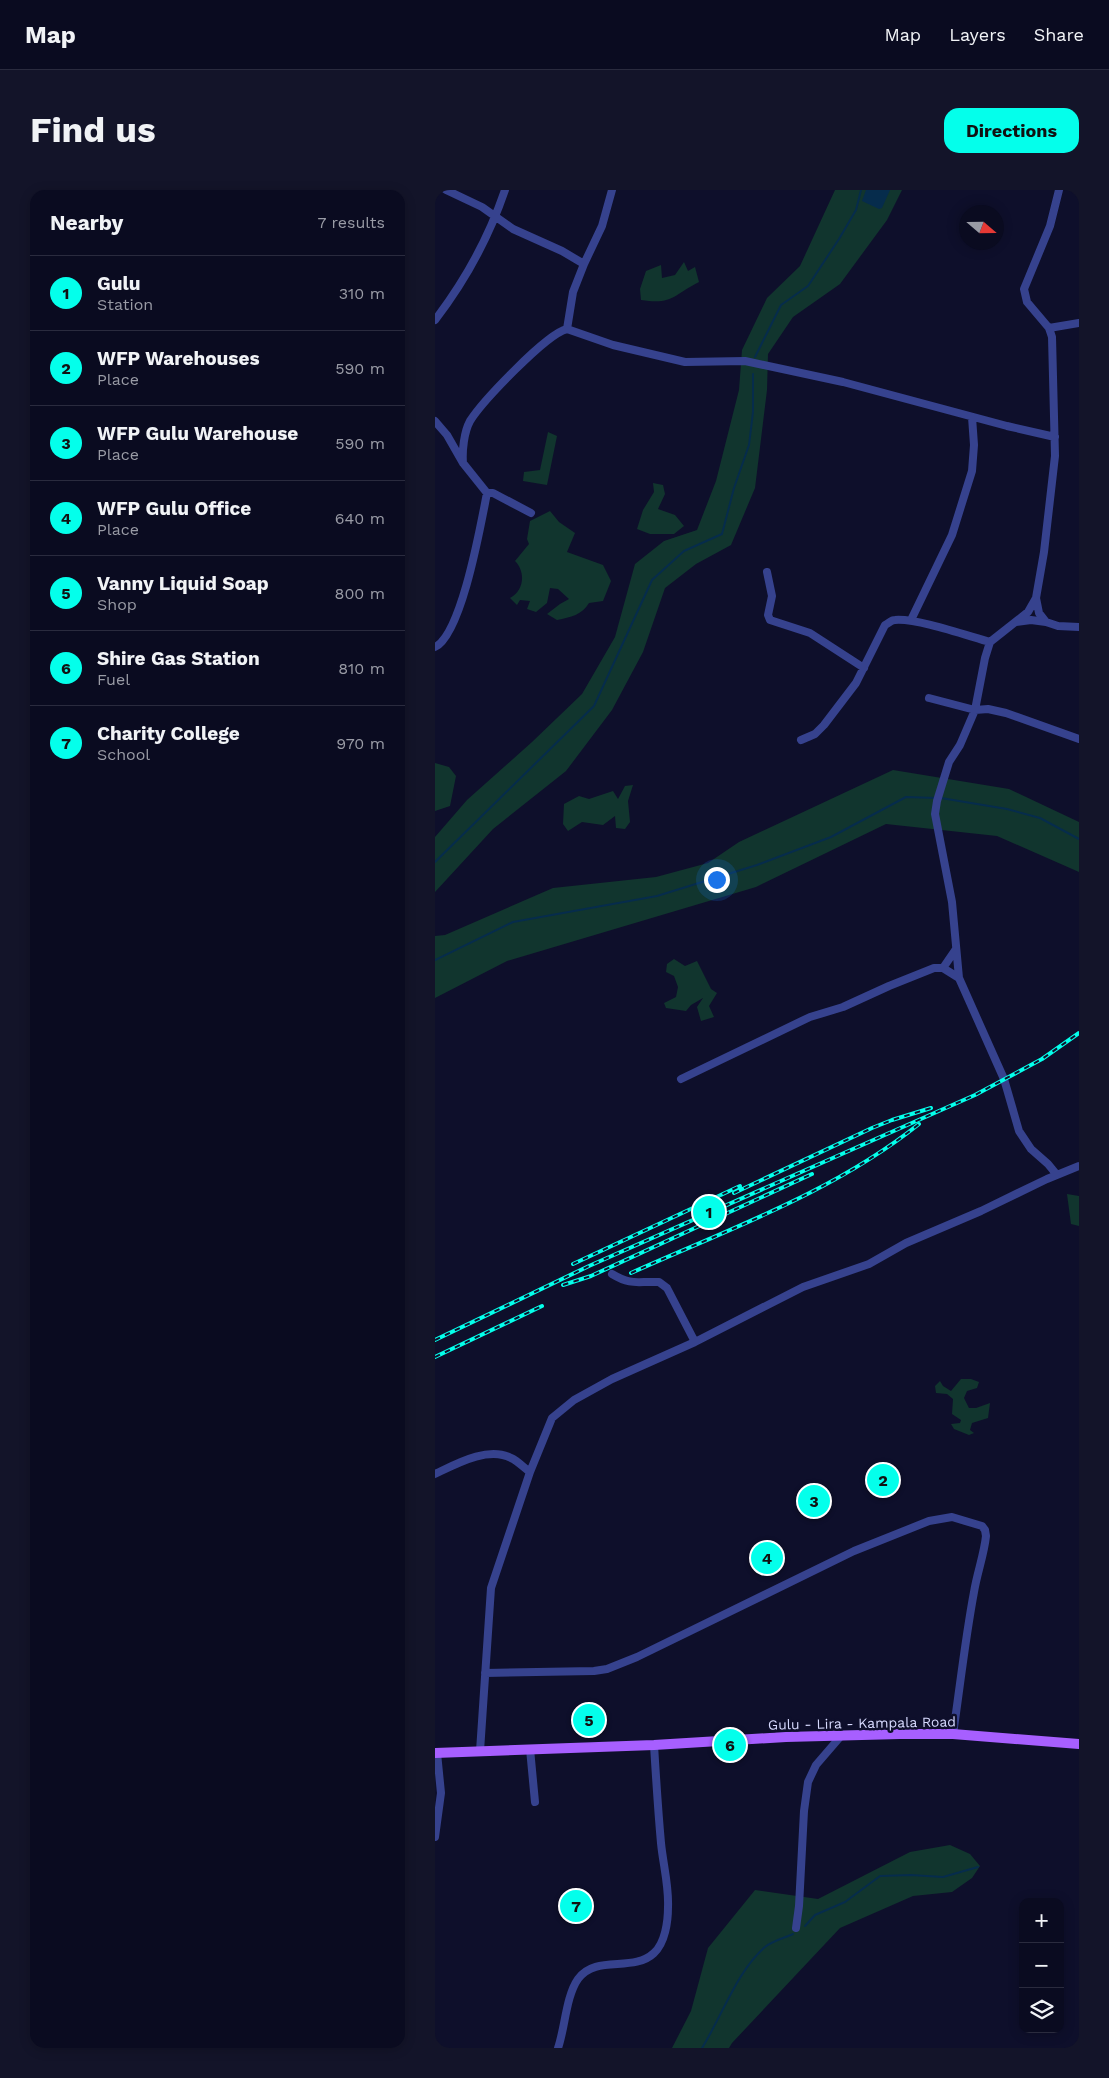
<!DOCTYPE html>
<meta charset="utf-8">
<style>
:root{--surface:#0a0b20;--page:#131429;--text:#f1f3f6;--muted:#999ba5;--line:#2a2b3e;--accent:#04ffeb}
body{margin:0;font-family:"Work Sans",sans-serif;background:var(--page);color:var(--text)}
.controls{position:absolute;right:15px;bottom:15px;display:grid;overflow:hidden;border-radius:10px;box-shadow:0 2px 12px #0003}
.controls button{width:45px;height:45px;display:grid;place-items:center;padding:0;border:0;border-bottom:1px solid var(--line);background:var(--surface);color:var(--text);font:25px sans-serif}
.compass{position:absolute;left:524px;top:15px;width:45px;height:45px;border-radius:50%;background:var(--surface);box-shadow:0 2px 12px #0003;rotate:110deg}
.you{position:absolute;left:281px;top:689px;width:18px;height:18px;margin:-12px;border:4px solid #fff;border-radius:50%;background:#1a73e8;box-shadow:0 0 0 8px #1a73e833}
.badge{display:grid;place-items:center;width:32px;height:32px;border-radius:50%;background:var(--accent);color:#111;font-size:16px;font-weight:700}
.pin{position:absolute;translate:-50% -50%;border:2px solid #fff;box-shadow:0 1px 5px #0006}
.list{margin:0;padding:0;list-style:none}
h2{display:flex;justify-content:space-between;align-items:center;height:65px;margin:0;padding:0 20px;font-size:21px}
h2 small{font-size:16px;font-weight:400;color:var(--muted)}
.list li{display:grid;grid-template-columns:32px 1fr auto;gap:15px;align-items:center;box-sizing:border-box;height:75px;padding:0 20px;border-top:1px solid var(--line)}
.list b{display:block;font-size:19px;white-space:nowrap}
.list p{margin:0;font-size:16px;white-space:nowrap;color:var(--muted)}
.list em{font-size:16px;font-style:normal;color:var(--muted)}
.icon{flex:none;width:28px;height:28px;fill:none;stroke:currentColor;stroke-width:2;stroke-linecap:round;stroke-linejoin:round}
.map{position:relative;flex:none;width:644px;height:1858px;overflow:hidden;border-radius:15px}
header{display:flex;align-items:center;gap:30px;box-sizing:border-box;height:70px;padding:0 25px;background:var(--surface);border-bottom:1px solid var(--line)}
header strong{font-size:24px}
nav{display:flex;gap:28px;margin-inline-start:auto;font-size:18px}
.intro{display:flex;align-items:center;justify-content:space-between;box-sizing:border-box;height:120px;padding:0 30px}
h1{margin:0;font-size:35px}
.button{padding:12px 22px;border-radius:15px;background:var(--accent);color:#111;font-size:18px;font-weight:700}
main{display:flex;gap:30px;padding:0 30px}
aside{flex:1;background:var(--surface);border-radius:15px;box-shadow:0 2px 12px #0003}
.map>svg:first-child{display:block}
</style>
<header>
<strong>Map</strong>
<nav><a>Map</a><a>Layers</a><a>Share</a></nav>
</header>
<div class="intro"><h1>Find us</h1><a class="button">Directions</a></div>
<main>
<aside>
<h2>Nearby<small>7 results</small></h2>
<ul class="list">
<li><span class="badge">1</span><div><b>Gulu</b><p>Station</p></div><em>310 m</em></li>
<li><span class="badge">2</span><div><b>WFP Warehouses</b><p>Place</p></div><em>590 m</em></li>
<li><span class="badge">3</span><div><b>WFP Gulu Warehouse</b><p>Place</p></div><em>590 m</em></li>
<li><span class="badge">4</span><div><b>WFP Gulu Office</b><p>Place</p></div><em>640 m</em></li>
<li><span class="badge">5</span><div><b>Vanny Liquid Soap</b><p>Shop</p></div><em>800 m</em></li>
<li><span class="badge">6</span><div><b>Shire Gas Station</b><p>Fuel</p></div><em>810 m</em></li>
<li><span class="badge">7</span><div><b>Charity College</b><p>School</p></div><em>970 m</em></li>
</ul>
</aside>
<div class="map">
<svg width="644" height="1858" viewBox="0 0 644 1858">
<rect width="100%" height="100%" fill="#0e0f2b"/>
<path fill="#11352e" d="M400,0H467L452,30L405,94L358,127L333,164L332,200L320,298L296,355L261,374L230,398L208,462L177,520L131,581L58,639L0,702V647L32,610L97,552L147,504L180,447L200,374L229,351L262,340L281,291L304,200L307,160L332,108L365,76Z
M249,72L253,81L260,77L264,92C238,105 238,115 206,110L205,99L211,81L226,75L227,88L240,85Z
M113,242L122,246L112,295L88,291L89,282L105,280Z
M218,293L228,295L230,304L223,319L240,325L249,336L239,344H215L202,339L208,320L219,302Z
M115,321L124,332L140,343L132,362L168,375L176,391L168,411L154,413C147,425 136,427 122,430L112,424L125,414L134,409L123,399L115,398L112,413L101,422L92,419L95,411L85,410L82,415L75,408C89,401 91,382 80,371L94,354L92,349L95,331Z
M0,573L14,577L21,586L15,616L0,621Z
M458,580L574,599L644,632V682L562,646L451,634L321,697L72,771L0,808V746L10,745L118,698L221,687L273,673L304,652Z
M198,595L193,611L195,632L190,639L181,638L180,626L168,635L147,632L133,641L128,634L129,614L144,606L154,609L178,601L183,609L190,596Z
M239,769L250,776L262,771L276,799L282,803L274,816L279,827L266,831L262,817L268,808L256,815L251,821L231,818L229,813L241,807L243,797L239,786L231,782L232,774Z
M632,1004L644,1006V1036L636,1034Z
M526,1189H536L544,1192L542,1198L532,1201L529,1208L534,1218H541L555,1213L553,1228L537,1233L535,1240L539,1243L534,1245L519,1239L516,1234L525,1233L526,1230L517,1224L518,1209L512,1204L501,1203L500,1196L505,1191L508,1196L516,1201Z
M515,1655L535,1664L545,1676L537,1688L517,1702L478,1706L405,1738L297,1853L294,1858H237L256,1821L273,1758L320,1700L383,1709L475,1662Z"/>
<path fill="#062c4c" d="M431,0H455L447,18L444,19L427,11Z"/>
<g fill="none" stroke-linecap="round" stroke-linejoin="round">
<path stroke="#062c4c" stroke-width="2" d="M320,167L346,115L373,96L404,49L421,20L426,0
M506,608L572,619L605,628L644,649
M0,672L159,516L217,390L249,361L287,344L299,298L314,255L318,222V184
M0,770L78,732L222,706L322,675L396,647L471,607L502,608
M370,1736L380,1725L410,1712L445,1686L476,1685L508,1687L543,1677
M267,1858C287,1826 302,1781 330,1757C337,1751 349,1748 358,1744"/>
<path stroke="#36428e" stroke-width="8" d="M11,0L47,17L78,39L127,61L149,74L138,102L132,139
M624,0L615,36L589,99L592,112L614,138L617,147L620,266L609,362L601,408L604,423L611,432L623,436L644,437
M149,74L167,36L177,0
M0,130C30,91 54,47 70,0
M614,138L644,133
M0,231L12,245L28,273L52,303H58L96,323
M28,273C27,261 29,242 35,231C47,212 111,144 132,139L178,155L250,172L310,171L408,192L572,236L620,247
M332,382L337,406L333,425L335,430L375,443L429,478
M601,408L593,422L555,452L550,468L540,520L525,555L514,572L502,611L500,624L517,712L524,788L569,889L584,941L596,959L613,974L622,985
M476,430L517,345L537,281L539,255L537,227
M581,432L596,430L611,432
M0,457C27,444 46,333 52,303
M494,508L540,520L553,519L571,523L644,549
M366,550L380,544L389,535L421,493L450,435C454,433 456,430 460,430C482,428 533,446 555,452
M508,778L524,788
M246,889L375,827L408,817L454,796L499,778H508L521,759
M177,1084C197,1096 202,1091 224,1092L232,1098L260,1152
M0,1284C21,1274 53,1256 76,1268C83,1271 89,1278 95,1282
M50,1483L159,1481L172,1479L202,1467L419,1361L494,1331L517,1327L547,1336L550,1340L551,1346C549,1365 542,1383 539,1402C530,1450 525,1497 518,1544
M95,1559L100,1612
M45,1561L56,1398L95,1282L117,1228L139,1210L177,1189L260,1152L368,1097L434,1074L471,1053L546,1021L612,989L644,976
M0,1647L6,1603L2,1563
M361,1738L364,1716L369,1621L373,1592L381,1575L406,1546
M123,1858C130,1838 131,1806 143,1789C161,1764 198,1783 219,1763C230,1753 233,1732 233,1717C234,1696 228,1674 226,1653C223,1620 221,1588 219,1555"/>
<path stroke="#a75fff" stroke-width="10" d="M0,1563L219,1555L351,1547L465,1544H518L644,1554"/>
<defs>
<path id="rail" d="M299,1003L437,938L457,930L496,918
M138,1074L305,996
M196,1083C294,1039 399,1002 484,934
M128,1095L156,1086L377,984
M0,1150L154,1076L540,905L607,869L644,843
M0,1167L107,1116"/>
</defs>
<use href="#rail" stroke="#04ffeb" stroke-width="4"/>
<use href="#rail" stroke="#0e0f2b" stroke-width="2" stroke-dasharray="5.5" stroke-linecap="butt"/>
</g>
<g text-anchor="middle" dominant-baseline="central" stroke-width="5" stroke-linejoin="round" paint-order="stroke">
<g font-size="14" fill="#d8dbff" stroke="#0e0f2b">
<text transform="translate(427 1533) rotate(-1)">Gulu - Lira - Kampala Road</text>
</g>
</g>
</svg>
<div class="controls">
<button>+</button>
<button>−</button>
<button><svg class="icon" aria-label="layers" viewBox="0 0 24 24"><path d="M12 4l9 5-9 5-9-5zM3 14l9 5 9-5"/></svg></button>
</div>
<svg class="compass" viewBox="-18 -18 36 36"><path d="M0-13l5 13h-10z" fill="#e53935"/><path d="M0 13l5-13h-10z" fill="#999ba5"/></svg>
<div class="you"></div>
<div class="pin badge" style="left:274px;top:1022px">1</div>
<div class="pin badge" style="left:448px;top:1290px">2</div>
<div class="pin badge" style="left:379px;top:1311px">3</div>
<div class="pin badge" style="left:332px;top:1368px">4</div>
<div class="pin badge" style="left:154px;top:1530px">5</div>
<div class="pin badge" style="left:295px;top:1555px">6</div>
<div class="pin badge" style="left:141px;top:1716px">7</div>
</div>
</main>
